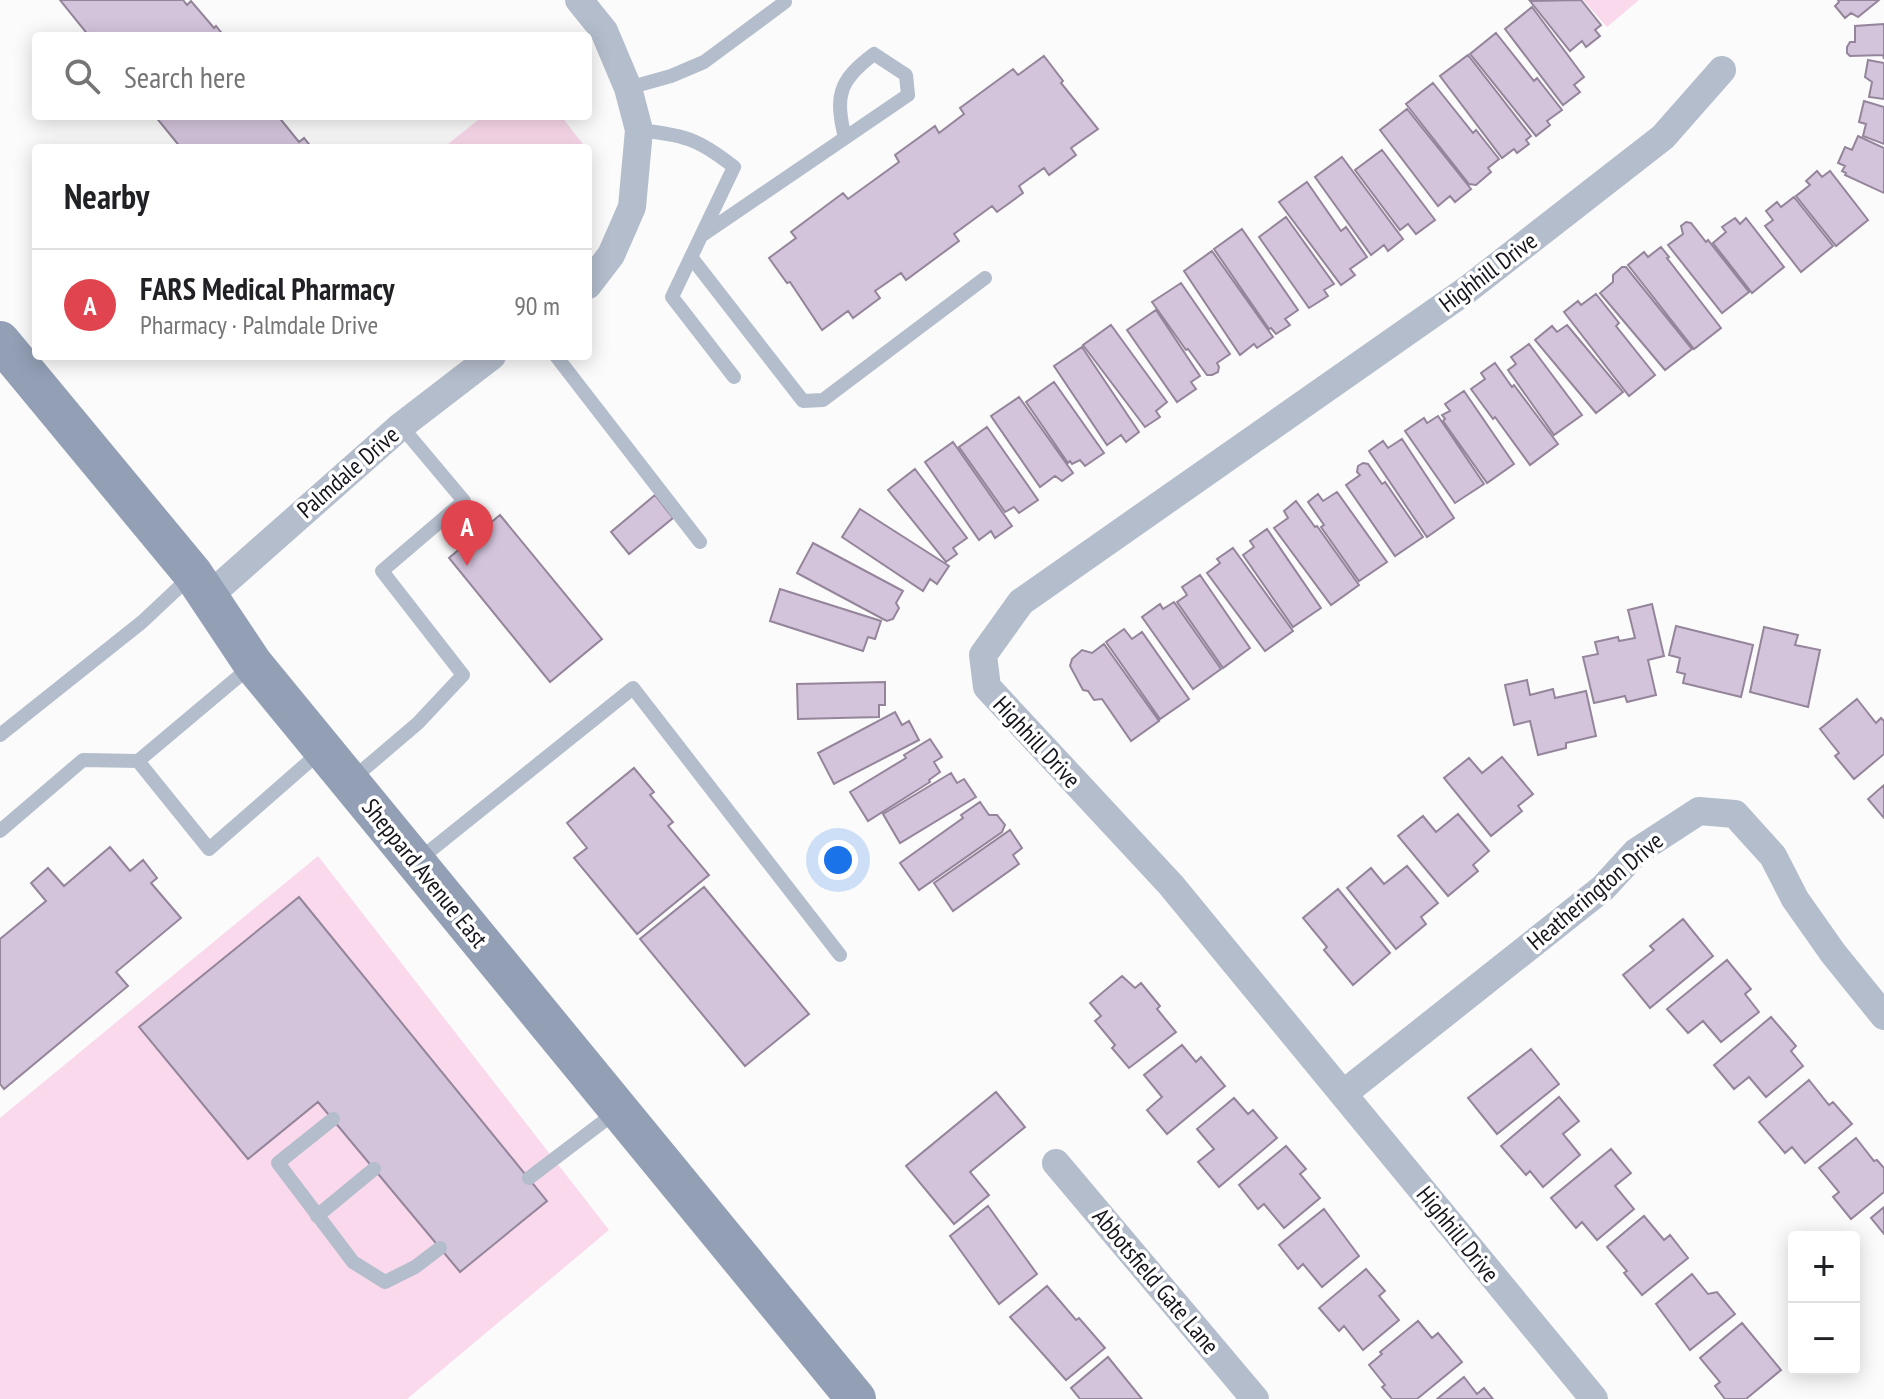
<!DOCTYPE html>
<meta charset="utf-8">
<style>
:root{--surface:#fff;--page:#f2f2f2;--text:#202124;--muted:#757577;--line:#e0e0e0;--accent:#0b8043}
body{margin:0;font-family:"PT Sans Narrow",sans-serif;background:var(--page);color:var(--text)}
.controls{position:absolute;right:24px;bottom:24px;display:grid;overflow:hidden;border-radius:8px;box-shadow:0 4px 20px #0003}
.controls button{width:72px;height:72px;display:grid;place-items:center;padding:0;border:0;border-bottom:2px solid var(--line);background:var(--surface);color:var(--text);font:40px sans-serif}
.you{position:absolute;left:838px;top:860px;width:28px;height:28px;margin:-20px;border:6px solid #fff;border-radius:50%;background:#1a73e8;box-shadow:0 0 0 12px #1a73e833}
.badge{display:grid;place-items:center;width:52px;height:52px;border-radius:50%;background:var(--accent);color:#fff;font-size:26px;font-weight:700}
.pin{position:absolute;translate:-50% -66px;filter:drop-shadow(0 2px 4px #0008)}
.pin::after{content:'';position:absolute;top:42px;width:28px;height:24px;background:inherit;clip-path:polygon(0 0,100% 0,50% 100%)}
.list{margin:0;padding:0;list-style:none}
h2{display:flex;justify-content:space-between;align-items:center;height:104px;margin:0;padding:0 32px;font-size:34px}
h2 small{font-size:26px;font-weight:400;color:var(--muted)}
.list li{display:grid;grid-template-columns:52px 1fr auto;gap:24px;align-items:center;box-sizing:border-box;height:112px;padding:0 32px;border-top:2px solid var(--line)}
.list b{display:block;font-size:30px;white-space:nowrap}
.list p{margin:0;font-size:26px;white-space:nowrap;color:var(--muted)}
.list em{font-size:26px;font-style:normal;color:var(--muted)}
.icon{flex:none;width:44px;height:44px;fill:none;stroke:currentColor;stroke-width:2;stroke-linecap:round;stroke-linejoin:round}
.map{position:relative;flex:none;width:1884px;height:1399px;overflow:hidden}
.search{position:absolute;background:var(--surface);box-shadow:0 4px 20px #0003;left:32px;top:32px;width:560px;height:88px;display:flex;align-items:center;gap:20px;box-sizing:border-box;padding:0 28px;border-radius:8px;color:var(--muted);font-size:30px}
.panel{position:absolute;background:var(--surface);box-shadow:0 4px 20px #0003;left:32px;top:144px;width:560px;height:216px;border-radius:8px}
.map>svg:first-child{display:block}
</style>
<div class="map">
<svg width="1884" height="1399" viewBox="0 0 1884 1399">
<rect width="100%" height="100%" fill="#fbfbfb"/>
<path fill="#f9d9eb" d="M1583,0H1639L1607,27Z
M483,116H561L586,148H443Z
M318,856L609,1230L407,1399H0V1118Z"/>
<path fill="#d3c4db" stroke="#94859b" stroke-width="2" d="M60,0H183L187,5L191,1L214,28L216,26L224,36H97L95,33L89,36Z
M1581,0L1601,25L1595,30L1600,36L1586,47L1582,41L1570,51L1530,1Z
M1838,0H1879L1858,17L1851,13L1845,18L1835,6L1839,2Z
M1532,7L1584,77L1574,85L1580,92L1563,105L1505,29Z
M1884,24V59L1883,55L1850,56L1847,53V47L1850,42H1855V26Z
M1496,33L1534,81L1537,78L1562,110L1547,121L1550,125L1536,136L1470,54Z
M1468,55L1531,136L1526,140L1529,144L1517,153L1514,149L1502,158L1440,76Z
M1044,56L1063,81L1061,83L1098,129L1071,148L1076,155L1049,175L1044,168L1019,186L1023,193L997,212L992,206L954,234L959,241L906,280L901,273L875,291L880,298L853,318L848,311L822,330L790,282L787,283L769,258L796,238L791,232L843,193L848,199L899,162L895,155L935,126L939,133L964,114L960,108L1013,69L1018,75Z
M1868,60L1884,63V99L1869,97L1872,82L1865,77Z
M1433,83L1473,133L1476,130L1499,159L1488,168L1491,172L1476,185L1469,184L1406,104Z
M1864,101L1884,107V144L1863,136L1866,124L1859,122Z
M1407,109L1471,189L1455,202L1450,196L1438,206L1380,130Z
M155,116H278L299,142L304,138L312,148H181Z
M1858,136L1884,148V193L1845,175L1846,173L1842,171L1845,166L1838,163L1845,147L1852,150Z
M1382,150L1435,220L1416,234L1408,224L1400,230L1355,170Z
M1342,157L1403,239L1388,251L1384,245L1371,255L1315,177Z
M1817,171L1822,177L1830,171L1868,220L1836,246L1796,196L1810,185L1806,181Z
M1307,182L1341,231L1346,227L1367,257L1350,269L1355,275L1341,285L1279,202Z
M1794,197L1833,246L1801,272L1765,226L1773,220L1766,211L1777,202L1781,207Z
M1286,217L1334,284L1324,290L1328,296L1309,308L1259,237Z
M1735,218L1740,224L1746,218L1784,267L1752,293L1713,243L1726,232L1722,227Z
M1686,222L1691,223L1706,242L1708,240L1749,292L1722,313L1668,245L1683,234L1681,226Z
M1242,229L1298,310L1285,319L1290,325L1276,334L1271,328L1269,329L1214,249Z
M1661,247L1669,257L1667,258L1721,328L1694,349L1628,265L1644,252L1648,257Z
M1212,251L1273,337L1257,348L1254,344L1240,355L1184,271Z
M1622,267H1626L1692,349L1665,370L1600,293L1613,282V275Z
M1181,283L1230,354L1217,363L1219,367L1218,372L1212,375H1207L1188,349L1186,350L1152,302Z
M1596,294L1619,323L1616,326L1655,375L1629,396L1564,312L1578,301L1581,305Z
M1156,310L1200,376L1191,382L1196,389L1177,402L1127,330Z
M1111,325L1167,402L1156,411L1160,417L1145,427L1083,345Z
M1567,325L1623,392L1596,413L1535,340L1552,326L1557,332Z
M1529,344L1582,415L1554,435L1508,370L1516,364L1511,357Z
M1082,347L1139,432L1126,442L1121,435L1107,445L1054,366Z
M1495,363L1512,387L1514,385L1558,444L1530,465L1495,417L1493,419L1471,389L1485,379L1481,373Z
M1054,382L1104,453L1085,466L1080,460L1072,464L1070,461L1068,463L1026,402Z
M1464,391L1514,464L1487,483L1443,421L1445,419L1442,415L1450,411L1445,404Z
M1019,397L1073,473L1062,481L1055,476L1040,487L991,416Z
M1438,416L1484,484L1455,503L1405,431L1424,418L1427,423Z
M987,427L1038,500L1019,513L1014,507L1005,512L959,447Z
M1402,439L1454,518L1427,537L1369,451L1383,441L1388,448Z
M953,442L1012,526L995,538L991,531L979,540L925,462Z
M1363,463L1368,464L1382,484L1385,482L1423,537L1395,556L1346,485L1360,475L1357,472L1358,466Z
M915,469L967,538L953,548L957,554L946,562L888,490Z
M1337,492L1387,562L1359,581L1321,527L1324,525L1308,502L1318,494L1323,501Z
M655,495L673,518L629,554L611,532Z
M1296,501L1315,527L1317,526L1359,585L1331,605L1274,528L1288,518L1284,511Z
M860,509L949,566L937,584L930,579L923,591L842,537Z
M500,515L602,639L550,682L449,558Z
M1267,529L1321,608L1293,627L1243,555L1254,547L1250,541Z
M813,543L903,591L896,603L899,608L893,619L887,621L883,619L797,573Z
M1233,548L1293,631L1265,651L1207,573L1220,563L1217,559Z
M1200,575L1250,648L1223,668L1177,602L1187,595L1182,587Z
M780,589L881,621L875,639L868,637L863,651L770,621Z
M1174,602L1221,669L1193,689L1142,617L1160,604L1163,609Z
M1652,604L1664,656L1648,660L1656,695L1627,702L1625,696L1594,703L1583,657L1598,654L1595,642L1618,637L1619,641L1635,638L1628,610Z
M1676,626L1753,645L1741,697L1683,683L1685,674L1677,672L1680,658L1669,655Z
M1764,627L1798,635L1795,645L1820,650L1808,707L1750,692Z
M1124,629L1132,639L1142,632L1189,699L1160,719L1106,642Z
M1104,644L1159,721L1131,741L1102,699L1094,700L1088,691L1083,690L1070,666L1072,659L1082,650L1092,653Z
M1527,680L1530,695L1553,689L1555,698L1586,691L1596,736L1566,743V748L1538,755L1530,721L1514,725L1505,685Z
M885,682V705H879V717L798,719L797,684Z
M1857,699L1876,723L1881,718L1884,721V754L1854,779L1835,756L1839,753L1820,729Z
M895,712L902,725L909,721L919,740L834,784L818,753Z
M930,739L942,757L934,762L940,772L929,780L930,782L868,821L850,792L906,758L904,755Z
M1502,757L1533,794L1518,806L1522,811L1491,836L1444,778L1469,758L1482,773Z
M634,768L654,792L650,795L673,822L668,826L709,875L637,934L574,858L587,848L567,823Z
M951,773L957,783L964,779L976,797L900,843L883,814Z
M1884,785V818L1868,799Z
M980,802L989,815H997L1005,825L1002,832L919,890L900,863L963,818L961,815Z
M1458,814L1489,851L1473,865L1478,871L1448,896L1398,836L1423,816L1436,832Z
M1010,830L1022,848L1013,855L1019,864L953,911L934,883Z
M110,847L130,871L143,860L157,878L151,883L181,918L116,972L128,986L4,1089L0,1084V939L46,901L31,883L48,868L64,886Z
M1407,866L1438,903L1421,917L1426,924L1396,949L1347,888L1371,868L1384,884Z
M704,887L809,1014L745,1066L640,939Z
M1338,889L1390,953L1353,985L1324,950L1327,947L1303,918Z
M299,897L547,1201L460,1272L318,1102L248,1159L139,1027Z
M1683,919L1713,956L1650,1008L1623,975L1654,950L1650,946Z
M1727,960L1751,989L1745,994L1759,1012L1721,1042L1703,1021L1688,1033L1667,1009Z
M1122,976L1135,988L1141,983L1160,1006L1157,1009L1176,1032L1129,1068L1112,1048L1115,1045L1095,1021L1101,1016L1090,1003Z
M1771,1017L1796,1046L1791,1051L1803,1066L1766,1097L1749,1077L1734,1089L1714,1065Z
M1182,1045L1196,1062L1201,1057L1225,1086L1167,1134L1147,1110L1162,1097L1144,1075Z
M1531,1049L1559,1084L1497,1134L1468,1098Z
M1809,1080L1829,1105L1833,1102L1852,1124L1805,1163L1792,1147L1785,1153L1759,1122Z
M996,1092L1025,1127L970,1172L989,1195L954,1224L906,1166Z
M1559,1097L1579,1121L1563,1134L1580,1155L1543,1187L1530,1171L1526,1175L1501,1146Z
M1234,1098L1248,1114L1253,1110L1277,1138L1219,1187L1198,1162L1214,1149L1197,1129Z
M1856,1138L1874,1161L1877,1160L1884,1168V1192L1851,1219L1833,1197L1839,1192L1819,1168Z
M1286,1146L1306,1169L1300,1174L1320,1198L1284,1228L1264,1204L1258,1209L1239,1185Z
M1611,1149L1631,1173L1615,1186L1634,1209L1597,1240L1582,1222L1576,1228L1551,1198Z
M988,1206L1037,1274L999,1304L950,1236Z
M1884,1207V1234L1871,1218Z
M1324,1209L1359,1256L1322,1287L1303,1264L1298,1269L1279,1245Z
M1644,1216L1664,1240L1670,1235L1688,1258L1642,1295L1624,1273L1627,1271L1607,1247Z
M1366,1269L1385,1291L1379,1296L1399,1320L1363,1350L1344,1326L1339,1331L1319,1308Z
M1692,1274L1708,1294L1717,1292L1735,1314L1690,1350L1656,1304Z
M1047,1286L1076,1320L1079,1318L1105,1348L1066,1380L1010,1317Z
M1418,1321L1432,1338L1438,1333L1462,1362L1417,1399H1392L1382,1387L1385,1385L1369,1365L1382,1354L1380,1352Z
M1742,1323L1781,1370L1746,1399H1725L1715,1386L1720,1382L1700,1358Z
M1108,1357L1142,1399H1080L1071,1388Z
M1464,1377L1477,1394L1484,1388L1493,1399H1437Z"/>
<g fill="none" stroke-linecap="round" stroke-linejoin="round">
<path stroke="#b4bdcc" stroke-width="14" d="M628,88L671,76L704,62L785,2
M639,130C685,136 696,137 734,167L672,297L734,377
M701,236L908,95L906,75L874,54C838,81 835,96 845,138
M691,257L803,401L823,400L985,278
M556,356L700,542
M0,735L142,622L190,577
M138,761L250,667
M350,781L418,723L463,675L382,571L464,501L401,426
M0,831L83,760L138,761L209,849L320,752
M416,862L633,688L840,955
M333,1119L278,1163L353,1262L385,1282L415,1267L440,1248
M529,1178L616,1112
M317,1216L374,1169"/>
<path stroke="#b4bdcc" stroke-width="28" d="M579,0L604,31L628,88L639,130L632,207L611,255L588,285
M210,595L401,426L492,356
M1343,1094L1603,888L1636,852L1699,811L1735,814L1773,856L1795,899L1833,953L1884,1016
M1056,1163L1255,1399
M1594,1399L1171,885L987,687L983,655L1021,602L1468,289L1663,137L1722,70"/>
<path stroke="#929fb5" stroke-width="40" d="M0,341L193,574L253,664L856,1399"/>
</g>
<g text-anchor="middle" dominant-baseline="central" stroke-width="7" stroke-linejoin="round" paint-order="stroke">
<g font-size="24" fill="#16151e" stroke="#fff">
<text transform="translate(1488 272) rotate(-37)">Highhill Drive</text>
<text transform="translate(348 472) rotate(-41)">Palmdale Drive</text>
<text transform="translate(1037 742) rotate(47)">Highhill Drive</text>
<text transform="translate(425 873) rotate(51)">Sheppard Avenue East</text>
<text transform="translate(1595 891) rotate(-40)">Heatherington Drive</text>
<text transform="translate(1458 1234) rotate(51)">Highhill Drive</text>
<text transform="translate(1156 1281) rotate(50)">Abbotsfield Gate Lane</text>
</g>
</g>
</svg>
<div class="controls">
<button>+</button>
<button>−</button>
</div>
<div class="you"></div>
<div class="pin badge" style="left:467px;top:566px;background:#e0444e">A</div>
<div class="search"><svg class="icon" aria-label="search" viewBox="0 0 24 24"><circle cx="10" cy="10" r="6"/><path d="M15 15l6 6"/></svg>Search here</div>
<section class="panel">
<h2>Nearby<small></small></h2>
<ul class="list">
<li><span class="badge" style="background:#e0444e">A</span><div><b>FARS Medical Pharmacy</b><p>Pharmacy · Palmdale Drive</p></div><em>90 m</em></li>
</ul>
</section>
</div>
